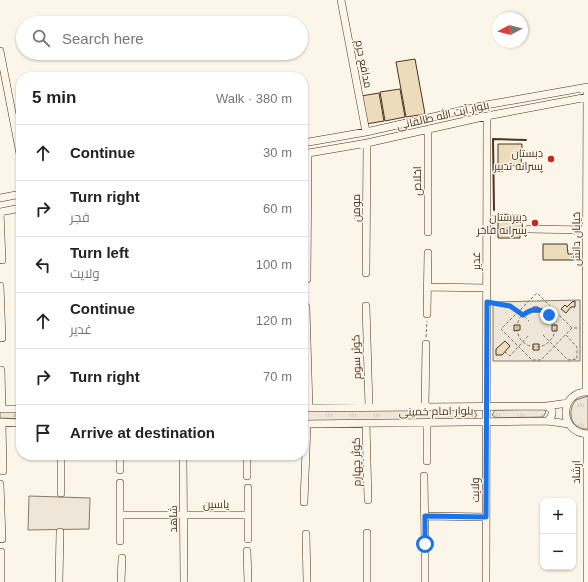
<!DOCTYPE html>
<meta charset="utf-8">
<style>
:root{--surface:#fff;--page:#f6f6f6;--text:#222;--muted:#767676;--line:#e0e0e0}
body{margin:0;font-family:Arial,Cairo,sans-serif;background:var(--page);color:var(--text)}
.controls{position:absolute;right:12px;bottom:12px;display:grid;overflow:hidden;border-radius:8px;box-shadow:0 1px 3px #0004}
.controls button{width:36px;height:36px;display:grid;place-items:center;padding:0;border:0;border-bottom:1px solid var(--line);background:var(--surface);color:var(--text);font:20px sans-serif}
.compass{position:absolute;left:492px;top:12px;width:36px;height:36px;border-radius:50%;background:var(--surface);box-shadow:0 1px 3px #0004;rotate:263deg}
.stop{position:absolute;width:12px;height:12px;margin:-9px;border:3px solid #1a73e8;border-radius:50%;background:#fff}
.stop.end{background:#1a73e8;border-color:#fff;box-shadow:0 1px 4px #0008}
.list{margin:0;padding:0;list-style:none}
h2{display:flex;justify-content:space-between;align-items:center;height:52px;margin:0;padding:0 16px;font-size:17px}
h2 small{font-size:13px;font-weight:400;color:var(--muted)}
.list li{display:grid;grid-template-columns:26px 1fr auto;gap:12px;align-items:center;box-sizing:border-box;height:56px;padding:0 16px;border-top:1px solid var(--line)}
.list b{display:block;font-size:15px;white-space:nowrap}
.list p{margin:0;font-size:13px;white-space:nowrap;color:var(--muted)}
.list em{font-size:13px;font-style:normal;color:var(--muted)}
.icon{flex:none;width:22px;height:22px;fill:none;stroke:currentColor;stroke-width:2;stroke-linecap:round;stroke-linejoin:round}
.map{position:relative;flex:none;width:588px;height:582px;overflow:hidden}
.search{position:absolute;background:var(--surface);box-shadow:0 1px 3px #0004;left:16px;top:16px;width:292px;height:44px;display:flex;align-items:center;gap:10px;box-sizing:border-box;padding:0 14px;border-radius:22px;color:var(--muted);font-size:15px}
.panel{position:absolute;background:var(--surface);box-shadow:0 1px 3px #0004;left:16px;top:72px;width:292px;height:388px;border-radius:16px}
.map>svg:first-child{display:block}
</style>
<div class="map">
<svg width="588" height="582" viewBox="0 0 588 582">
<defs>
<pattern id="grass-tufts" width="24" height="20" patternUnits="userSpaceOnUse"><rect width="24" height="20" fill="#ede6d9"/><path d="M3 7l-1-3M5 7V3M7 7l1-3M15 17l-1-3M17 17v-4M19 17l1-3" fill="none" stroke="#cdc6ba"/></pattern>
<pattern id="forest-firs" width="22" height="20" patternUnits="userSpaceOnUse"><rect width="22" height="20" fill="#ede6d9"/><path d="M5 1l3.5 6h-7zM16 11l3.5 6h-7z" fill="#cdc6ba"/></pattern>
</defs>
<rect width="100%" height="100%" fill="#fbf6e9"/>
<path fill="url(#grass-tufts)" stroke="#887966" d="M588,396V429C571,430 566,412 576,400Z
M544,409L546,412L543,417L496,418L492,415L495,410Z
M303,410H474L477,415L474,419L303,422Z"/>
<path fill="url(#forest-firs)" stroke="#887966" d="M0,412H21V419L0,418Z"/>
<path fill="#ede6d9" stroke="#887966" d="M580,300V361H493V302Z
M29,496L90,498L89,529L28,530Z"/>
<path fill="#ecdcbc" stroke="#4a3520" d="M415,59L425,114L406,117L396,62Z
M400,89L405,117L385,121L380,92Z
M379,93L384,121L366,124L361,96Z
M498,144H522L521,166L498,165Z
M498,214L521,215L523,231H520V238H498Z
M543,244H567L568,254H576V260H543Z
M575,301V307H571L566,313L561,309L565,305L567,307L572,302Z
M533,307H538L539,312H533Z
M514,325H520V330L514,331Z
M552,325H557V331H552Z
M505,341L510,346L502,355H496V349Z
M533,344H539V350H533Z"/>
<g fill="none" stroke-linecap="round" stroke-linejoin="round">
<defs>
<path id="minor" d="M341,0L366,132
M0,51L21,159
M428,129V232
M303,143L366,132L486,105L588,87
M303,154L367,143L487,116L588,97
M0,198L21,194
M0,212L2,260
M0,212L21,208
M529,229L587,230
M366,273L367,143
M307,279L308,153
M0,286L2,338
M427,287L487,288
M366,306L369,407
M306,307L309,408
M427,314L428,253
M1,370L2,409
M586,392L587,87
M588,392C559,391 558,433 588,434
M547,406L552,410C553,415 551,418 547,421
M425,407L426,344
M303,408L547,406L568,403
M0,409H21
M0,422L21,423
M2,422L3,471
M366,423L368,500
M427,423V461
M303,424L547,421L569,424
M587,435V582
M120,455V470
M183,455L184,582
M247,476V455
M424,476L425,544
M120,483V541
M0,484L2,539
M61,493V455
M304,502L307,424
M120,515H248
M425,516L486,517
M306,534L307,582
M248,539V488
M247,551L248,582
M1,552V582
M425,555V582
M59,582L60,532
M121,582L122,558
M367,582V533
M486,582L487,116"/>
</defs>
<use href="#minor" stroke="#4a3520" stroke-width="8"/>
<path stroke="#7f6f5c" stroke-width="1" stroke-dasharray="3 2" stroke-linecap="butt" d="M306,300L307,285
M493,302C509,306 518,310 529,321
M517 328a19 19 0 1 1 38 0a19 19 0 1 1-38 0Z
M544,321L554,310
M572,328L537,293L501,329L532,360H541L572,328H580
M543,335L568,360L577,359V347L566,335
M426,337L427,321
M505,352L510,356L529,335"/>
<use href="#minor" stroke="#fbf6e9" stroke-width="7"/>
<path stroke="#4a3520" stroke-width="2" d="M494,210L493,139L526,140"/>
</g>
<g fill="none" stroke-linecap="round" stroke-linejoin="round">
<path stroke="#1a73e8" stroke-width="5" d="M425,544V516L486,517L487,302L510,306L523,315C532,308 540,308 549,315"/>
</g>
<g fill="#c62828" stroke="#fbf6e9" stroke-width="1.5">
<circle cx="551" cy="159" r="4"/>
<circle cx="535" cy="223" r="4"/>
</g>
<g text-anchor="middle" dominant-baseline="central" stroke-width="3" stroke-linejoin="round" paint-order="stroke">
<g font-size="11" fill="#4a3520" stroke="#fbf6e9">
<text transform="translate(364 64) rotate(79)">مدافع حرم</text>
<text transform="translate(443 115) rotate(-13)">بلوار آیت الله طالقانی</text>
<text transform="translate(417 181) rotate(-90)">اخلاص</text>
<text transform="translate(356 208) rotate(-90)">مومن</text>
<text transform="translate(576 239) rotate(-90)">خیابان دانش</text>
<text transform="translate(476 261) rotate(-90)">غدیر</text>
<text transform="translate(356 357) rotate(-92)">کوثر سوم</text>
<text transform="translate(436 411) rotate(-1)">بلوار امام خمینی</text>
<text transform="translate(356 462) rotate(-91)">کوثر چهارم</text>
<text transform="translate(576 472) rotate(-90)">ارشاد</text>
<text transform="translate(475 490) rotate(-90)">ولایت</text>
<text x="216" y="504">یاسین</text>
<text transform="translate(173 519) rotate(-90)">شاهد</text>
</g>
<g font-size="11" fill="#4a3520" stroke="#fbf6e9" text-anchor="end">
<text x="543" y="153">دبستان<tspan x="543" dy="13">پسرانه تدبیر</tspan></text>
<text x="527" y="217">دبیرستان<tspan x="527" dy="13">پسرانه فاخر</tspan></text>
</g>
</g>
</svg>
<div class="controls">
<button>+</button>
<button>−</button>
</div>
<svg class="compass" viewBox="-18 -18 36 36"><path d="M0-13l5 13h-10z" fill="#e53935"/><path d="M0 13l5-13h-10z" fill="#767676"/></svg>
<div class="stop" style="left:425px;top:544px"></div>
<div class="stop end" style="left:549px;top:315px"></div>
<div class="search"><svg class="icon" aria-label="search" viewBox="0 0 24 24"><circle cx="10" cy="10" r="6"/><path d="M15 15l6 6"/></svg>Search here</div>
<section class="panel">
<h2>5 min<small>Walk · 380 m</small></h2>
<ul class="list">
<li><svg class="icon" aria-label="ahead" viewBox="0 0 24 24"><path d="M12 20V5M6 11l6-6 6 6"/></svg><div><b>Continue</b></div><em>30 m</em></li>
<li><svg class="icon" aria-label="right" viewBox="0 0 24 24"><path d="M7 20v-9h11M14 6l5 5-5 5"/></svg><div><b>Turn right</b><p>فجر</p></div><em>60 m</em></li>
<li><svg class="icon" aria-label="left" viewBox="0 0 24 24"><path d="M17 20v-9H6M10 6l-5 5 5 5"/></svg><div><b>Turn left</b><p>ولایت</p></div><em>100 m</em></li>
<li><svg class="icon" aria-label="ahead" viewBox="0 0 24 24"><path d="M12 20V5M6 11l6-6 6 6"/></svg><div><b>Continue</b><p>غدیر</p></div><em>120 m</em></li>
<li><svg class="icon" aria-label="right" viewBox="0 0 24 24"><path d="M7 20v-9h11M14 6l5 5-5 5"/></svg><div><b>Turn right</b></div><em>70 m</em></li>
<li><svg class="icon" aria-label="arrive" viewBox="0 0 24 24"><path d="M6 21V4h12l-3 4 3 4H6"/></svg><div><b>Arrive at destination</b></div></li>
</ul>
</section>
</div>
